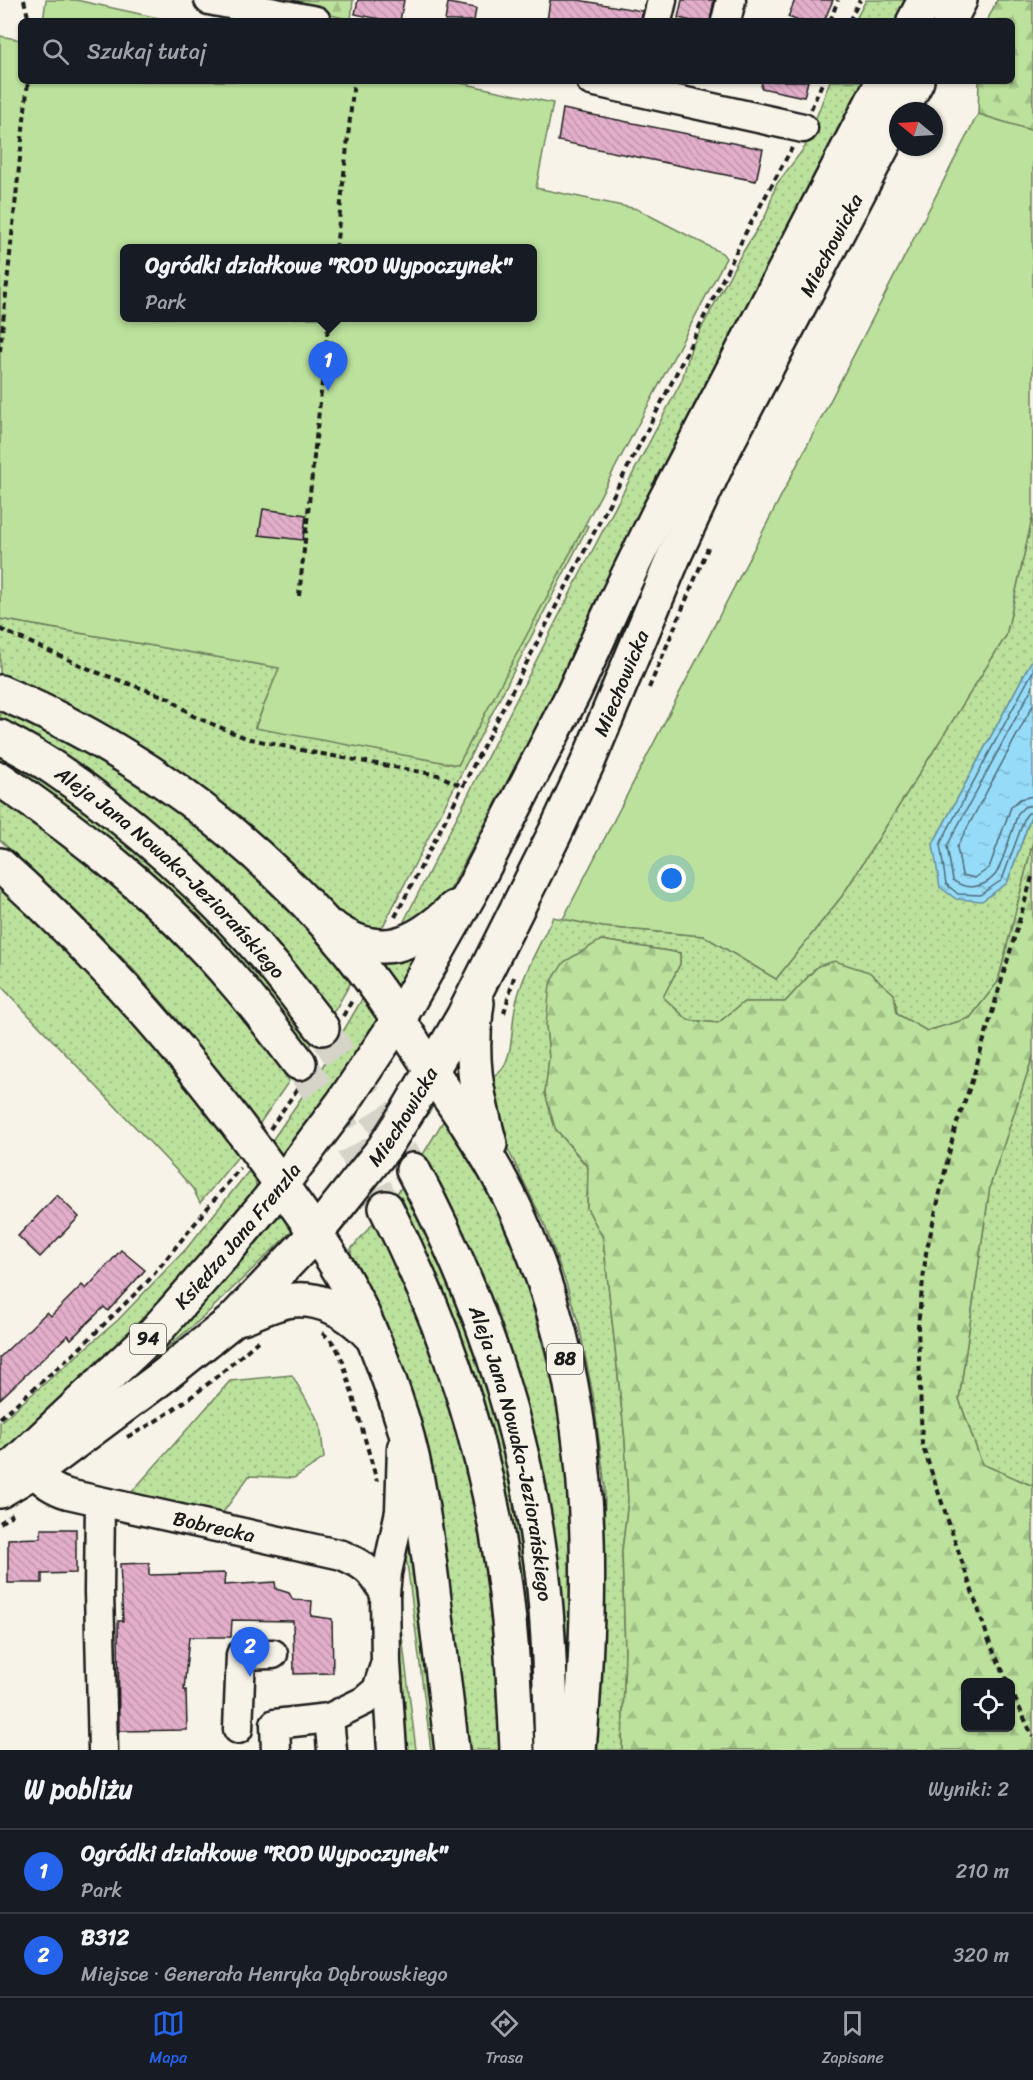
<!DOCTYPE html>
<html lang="pl">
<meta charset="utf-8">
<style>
:root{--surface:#171b24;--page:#20242c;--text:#f1f3f6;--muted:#9ea1a6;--line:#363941;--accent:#2563eb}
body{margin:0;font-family:Sriracha,sans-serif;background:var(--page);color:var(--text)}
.controls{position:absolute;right:18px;bottom:18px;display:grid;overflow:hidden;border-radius:9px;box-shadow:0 2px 4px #0004}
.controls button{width:54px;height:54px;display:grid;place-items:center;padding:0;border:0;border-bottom:2px solid var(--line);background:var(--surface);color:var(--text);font:30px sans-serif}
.compass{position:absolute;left:889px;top:102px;width:54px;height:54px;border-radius:50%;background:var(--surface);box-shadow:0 2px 4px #0004;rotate:288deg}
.you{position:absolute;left:672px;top:879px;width:21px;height:21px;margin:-15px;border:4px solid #fff;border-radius:50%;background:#1a73e8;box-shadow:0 0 0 9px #1a73e833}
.badge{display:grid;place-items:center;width:39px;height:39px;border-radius:50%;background:var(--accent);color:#fff;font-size:20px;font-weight:700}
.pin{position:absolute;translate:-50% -50px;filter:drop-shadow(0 2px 3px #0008)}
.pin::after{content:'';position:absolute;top:32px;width:21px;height:18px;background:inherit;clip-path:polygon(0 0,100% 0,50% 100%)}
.popup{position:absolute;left:120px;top:244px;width:417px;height:78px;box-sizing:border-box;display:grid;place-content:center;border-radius:9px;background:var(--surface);filter:drop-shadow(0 2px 4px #0005);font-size:20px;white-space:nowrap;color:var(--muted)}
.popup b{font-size:22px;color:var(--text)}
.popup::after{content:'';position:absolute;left:50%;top:100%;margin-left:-12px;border:12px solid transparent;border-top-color:var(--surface)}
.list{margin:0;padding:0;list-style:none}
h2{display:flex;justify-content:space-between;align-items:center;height:78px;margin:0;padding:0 24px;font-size:26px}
h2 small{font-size:20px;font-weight:400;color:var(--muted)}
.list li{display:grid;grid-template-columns:39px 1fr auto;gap:18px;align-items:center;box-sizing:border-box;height:84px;padding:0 24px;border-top:2px solid var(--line)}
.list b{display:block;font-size:22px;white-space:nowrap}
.list p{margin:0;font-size:20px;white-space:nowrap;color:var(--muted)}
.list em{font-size:20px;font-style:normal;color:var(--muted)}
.icon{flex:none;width:33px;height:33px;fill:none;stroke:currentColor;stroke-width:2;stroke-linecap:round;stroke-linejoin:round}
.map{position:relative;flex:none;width:1033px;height:1750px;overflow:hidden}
.search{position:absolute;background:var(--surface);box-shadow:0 2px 4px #0004;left:18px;right:18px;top:18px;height:66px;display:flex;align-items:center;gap:15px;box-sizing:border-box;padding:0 21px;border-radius:9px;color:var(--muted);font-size:22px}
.sheet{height:246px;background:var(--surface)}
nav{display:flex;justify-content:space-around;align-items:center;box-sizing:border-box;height:84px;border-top:2px solid var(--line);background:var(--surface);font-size:16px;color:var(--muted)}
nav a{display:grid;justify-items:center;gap:3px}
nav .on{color:var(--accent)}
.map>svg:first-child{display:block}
</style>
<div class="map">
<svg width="1033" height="1750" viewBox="0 0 1033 1750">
<defs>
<pattern id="grass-dots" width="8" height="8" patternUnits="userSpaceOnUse" patternTransform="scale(1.5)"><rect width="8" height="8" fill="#bbe19c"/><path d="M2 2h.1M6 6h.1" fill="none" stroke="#a0c086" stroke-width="1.8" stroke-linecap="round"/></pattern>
<pattern id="forest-firs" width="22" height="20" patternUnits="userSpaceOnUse" patternTransform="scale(1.5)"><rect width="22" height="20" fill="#bbe19c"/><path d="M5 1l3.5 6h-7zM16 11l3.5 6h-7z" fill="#a0c086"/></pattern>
<pattern id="water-ripples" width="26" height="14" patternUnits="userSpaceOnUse" patternTransform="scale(1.5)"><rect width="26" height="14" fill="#96dcf9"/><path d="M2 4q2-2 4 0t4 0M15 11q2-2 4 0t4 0" fill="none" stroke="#81bcd5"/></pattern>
<pattern id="building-back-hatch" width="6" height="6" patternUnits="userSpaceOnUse" patternTransform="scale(1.5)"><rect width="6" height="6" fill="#e2aec9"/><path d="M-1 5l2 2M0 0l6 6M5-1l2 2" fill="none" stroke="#c195ac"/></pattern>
</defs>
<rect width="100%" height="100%" fill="#f7f3e8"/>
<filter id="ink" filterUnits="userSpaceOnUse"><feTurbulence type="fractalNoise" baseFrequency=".0167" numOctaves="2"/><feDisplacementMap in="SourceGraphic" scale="12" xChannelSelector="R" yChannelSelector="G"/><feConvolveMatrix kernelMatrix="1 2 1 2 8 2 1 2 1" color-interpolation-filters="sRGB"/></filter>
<g filter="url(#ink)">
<path fill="url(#grass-dots)" stroke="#6c7e5c" stroke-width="1.5" d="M866,0H915L904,21H855Z
M830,81H873L560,695L521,755L443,903L396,937L578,578L682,380L691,348L738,260L766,215L776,185L805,147Z
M1033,514V658L933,844L1007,883L1033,811V842L998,982L970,1018L927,1031L897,1014L894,994L818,966L785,1002H744L718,1023L688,1020L663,997L680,964V953L601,940L546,1025L549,1058L545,1093L555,1128L588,1168L587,1208L603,1238L625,1440L628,1501L622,1551L625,1651L622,1750H594L604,1560L605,1486L593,1395L579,1325L566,1283L544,1223L503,1139L488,1079C494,1076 502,1070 505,1064C514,1046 511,1019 517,999C525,970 540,944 553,917L603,927L704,936L776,979L842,896L1006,636Z
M584,524L588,526L377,938L360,935L142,749L63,703L0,675V619L280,668L255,727L458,765Z
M0,701L61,730L232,845L355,975L335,1010L329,1015L132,806L47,743L0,717Z
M0,747L116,830L212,918L315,1038L304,1055L0,763Z
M0,797L40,824L120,890L158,924L222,987L278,1058L276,1062L289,1081L258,1126C218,1071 176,1015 129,965C88,921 44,881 0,840Z
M0,887C87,969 168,1059 240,1154L200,1203L193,1189L180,1174L0,985Z
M428,939L397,998L377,976L388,953Z
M368,989L385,1013L284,1161L269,1145L321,1069Z
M1033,1056V1486L982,1464L959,1399L990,1186Z
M432,1094L439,1098L386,1174L336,1238L335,1228Z
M448,1113L487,1187L517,1254L531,1300L554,1389L564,1449L576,1554L571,1728L531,1427L513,1362L488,1295L440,1190L422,1156Z
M252,1167L256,1185L254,1196L198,1271L0,1461V1422L118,1320L186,1249Z
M406,1182L463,1314L506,1448L530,1581L543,1750H529L436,1281L396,1194Z
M279,1205L294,1229L202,1318L114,1393Z
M375,1221L425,1325L472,1482L491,1592L502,1750H468L351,1259V1249Z
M292,1375L320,1424L324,1458L294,1478L249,1476L217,1521L129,1495L230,1381Z
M409,1519L439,1750H431L407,1563L401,1549Z
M396,1587L416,1750H404Z"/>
<path fill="url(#forest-firs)" stroke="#6c7e5c" stroke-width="1.5" fill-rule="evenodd" d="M270,0H353L351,20Z
M997,0H1033V131L978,114L979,81H1012V21H987Z
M1033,842V1056L990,1186L959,1399L982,1464L1033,1486V1750H622L625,1651L622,1551L628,1501L625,1440L603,1238L587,1208L588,1167L555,1128L545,1093L549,1058L546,1025L550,984L564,962L601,940L680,953V964L663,997L688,1020L718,1023L744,1002H785L818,966L835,961L869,972L894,994L897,1014L927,1031L970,1018L998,982ZM966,1682H1010V1728H966Z"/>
<path fill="#bbe19c" stroke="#6c7e5c" stroke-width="1.5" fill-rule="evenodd" d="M46,0H76L172,21H43Z
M0,36L21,40V81H452L553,103L536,188L637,209L722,253L726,258L458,765L255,728L279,668L0,619ZM124,249H532V318H124Z
M978,114L1033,131V514L1006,636L842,896L776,979L704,936L603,927L563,919Z"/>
<path fill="url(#water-ripples)" stroke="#658fa1" stroke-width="1.5" d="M1033,658V811L1007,883L982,901L956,899L940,887L933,844Z"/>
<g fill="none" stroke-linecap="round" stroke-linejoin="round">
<path stroke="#4d6974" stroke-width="1.5" d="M1033,671L940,844L946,884L958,894L980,895L1002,880L1025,817L1028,813H1033
M1033,686L947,846L953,880C966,891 984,888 995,875C1001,868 1014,825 1018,813L1024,807L1033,805
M1033,705L957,847L962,875L975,878L989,868L1011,807L1020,799L1033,796"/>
</g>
<path fill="url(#building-back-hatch)" stroke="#1c1c1c" stroke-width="1.5" d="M358,0H404L400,21H389L355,14Z
M550,0H578L642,11L641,21H547Z
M682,0H714L710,21H692L678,18Z
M795,0H833L824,21H799L788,17Z
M448,3L476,8L474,21H445Z
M762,81H808L804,97L761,88Z
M563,109L763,149L756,181L558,141Z
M263,509L306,515L303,540L259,535Z
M57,1195L79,1217L40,1257L18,1236Z
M121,1250L145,1270L108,1311L104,1307L71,1339L68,1335L0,1399V1357L47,1312L51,1316L82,1285L86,1289Z
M41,1529H76V1573L42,1574V1583H8V1539L41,1538Z
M149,1563V1575L225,1573L224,1585L275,1582L276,1589L289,1593L293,1600L312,1601L311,1616L332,1619L333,1673L294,1674L293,1621L232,1620L231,1637H189L184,1690H186L187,1730L119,1731L118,1621H123L120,1564Z"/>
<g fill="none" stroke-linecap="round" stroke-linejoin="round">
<path stroke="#d6d3c9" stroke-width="33" stroke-dasharray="33 16" stroke-linecap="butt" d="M322,1028L413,1170
M299,1063L341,1125L386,1208"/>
<defs>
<g id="minor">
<path d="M209,0L316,21"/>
<path d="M657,21L662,0"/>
<path d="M726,21L731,0"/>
<path d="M591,81L803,128"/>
<path id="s1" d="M35,1472C43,1483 55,1490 68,1494L342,1555C366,1566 371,1570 385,1594"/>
<path d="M100,1502L99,1592L103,1750"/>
<path d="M238,1729L241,1655L273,1654"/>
<path d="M276,1750L275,1724L329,1718"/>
<path d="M332,1750L329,1718L364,1701L377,1690L385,1665"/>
<path d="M392,1750L386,1663L385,1594L387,1573L400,1511L402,1447"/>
</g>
<g id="major">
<path d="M914,21L925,0"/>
<path d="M949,21L960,0"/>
<path d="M901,111L917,81"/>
<path d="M0,692C123,744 232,821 322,920C365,966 399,1020 433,1073C455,1107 480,1141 499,1177C525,1223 547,1285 560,1335C595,1472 591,1611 579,1750"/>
<path id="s2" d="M0,737C18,747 38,757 55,769C136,824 211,892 274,967C290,987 306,1008 322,1028"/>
<path d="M0,779C85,837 167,902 234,981C257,1007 278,1036 299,1063"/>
<path d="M0,865C103,957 193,1061 273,1173C300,1212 328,1248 350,1289C372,1330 388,1374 402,1419C419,1474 426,1533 433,1591C439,1644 446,1697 452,1750"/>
<path d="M333,928C381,962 416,944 454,908"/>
<path d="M477,1003C469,1057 476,1092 490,1144"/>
<path id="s3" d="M413,1170C474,1285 519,1412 538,1541C549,1610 550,1680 552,1750"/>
<path d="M386,1208C440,1314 480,1428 499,1546C511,1614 514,1682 517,1750"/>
<path d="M242,1317C256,1312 271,1304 286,1301C318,1295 348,1311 369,1334"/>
<path id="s4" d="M13,1466L154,1333L222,1256L281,1185L342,1104L399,1019L472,890L574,692L616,600L659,512L883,81"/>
<path id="s5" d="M0,1491L47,1463L161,1378L232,1321L317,1232L384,1148L407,1112L463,1017L555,833L588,762L675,554L725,447L898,117"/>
</g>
</defs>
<use href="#minor" stroke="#1c1c1c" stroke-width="33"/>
<use href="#major" stroke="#1c1c1c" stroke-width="38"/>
<path stroke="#1c1c1c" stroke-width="4" stroke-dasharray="6 4.5" stroke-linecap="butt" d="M24,0L29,21
M830,21L838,0
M849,21L860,0
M811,109L823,81
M336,249L354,81
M0,351L28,81
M299,596L329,318
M0,629L96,672L169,698L193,716L246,738L311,752L438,775L462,786
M649,688L708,548
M395,917L672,382L746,232L792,148
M504,1013L514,977
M343,1016L353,999
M270,1129L298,1088
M322,1333C333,1340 338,1350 343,1362L377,1481
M0,1418L78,1350L149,1280L240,1168
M127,1437C177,1412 219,1376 260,1339
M0,1523L13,1514
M1008,1682L990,1644L922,1444L918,1326L926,1253L955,1128L971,1084L1033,874
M1010,1688L1033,1737"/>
<use href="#minor" stroke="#f7f3e8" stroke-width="28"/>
<use href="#major" stroke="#f7f3e8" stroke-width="33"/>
</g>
</g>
<g text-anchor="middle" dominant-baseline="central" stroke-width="4.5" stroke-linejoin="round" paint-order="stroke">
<g fill="#f7f3e8" stroke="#5e5c59" stroke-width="1.5">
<rect x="130" y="1324" width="36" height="30" rx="4.5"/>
<rect x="547" y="1344" width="36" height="30" rx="4.5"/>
</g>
<g font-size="18" font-weight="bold" fill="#1c1c1c">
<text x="148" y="1339">94</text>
<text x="565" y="1359">88</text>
</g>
<g font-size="20" fill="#1c1c1c" stroke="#f7f3e8">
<text stroke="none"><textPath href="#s5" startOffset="1527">Miechowicka</textPath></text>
<text stroke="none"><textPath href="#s5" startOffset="1041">Miechowicka</textPath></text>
<text stroke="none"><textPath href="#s2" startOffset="219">Aleja Jana Nowaka-Jeziorańskiego</textPath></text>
<text stroke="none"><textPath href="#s5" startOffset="555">Miechowicka</textPath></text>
<text stroke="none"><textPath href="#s4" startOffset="322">Księdza Jana Frenzla</textPath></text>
<text stroke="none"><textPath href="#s3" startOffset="302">Aleja Jana Nowaka-Jeziorańskiego</textPath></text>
<text stroke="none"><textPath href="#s1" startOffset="190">Bobrecka</textPath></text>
</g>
</g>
</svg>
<div class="controls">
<button><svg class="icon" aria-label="locate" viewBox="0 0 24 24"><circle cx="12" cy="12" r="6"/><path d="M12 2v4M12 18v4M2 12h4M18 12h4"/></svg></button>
</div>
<svg class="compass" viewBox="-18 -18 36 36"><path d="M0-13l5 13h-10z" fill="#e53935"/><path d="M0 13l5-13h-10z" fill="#9ea1a6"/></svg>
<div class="you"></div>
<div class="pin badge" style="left:328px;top:391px">1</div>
<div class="popup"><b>Ogródki działkowe &quot;ROD Wypoczynek&quot;</b>Park</div>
<div class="pin badge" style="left:250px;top:1677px">2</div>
<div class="search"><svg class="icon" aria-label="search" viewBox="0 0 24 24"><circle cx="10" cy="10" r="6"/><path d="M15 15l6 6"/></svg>Szukaj tutaj</div>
</div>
<section class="sheet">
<h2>W pobliżu<small>Wyniki: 2</small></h2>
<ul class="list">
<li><span class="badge">1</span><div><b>Ogródki działkowe &quot;ROD Wypoczynek&quot;</b><p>Park</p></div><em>210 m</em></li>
<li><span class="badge">2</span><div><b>B312</b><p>Miejsce · Generała Henryka Dąbrowskiego</p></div><em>320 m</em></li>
</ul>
</section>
<nav>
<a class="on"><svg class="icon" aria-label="map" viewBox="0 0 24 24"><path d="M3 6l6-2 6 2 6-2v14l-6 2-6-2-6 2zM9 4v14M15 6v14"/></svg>Mapa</a>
<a><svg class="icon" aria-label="directions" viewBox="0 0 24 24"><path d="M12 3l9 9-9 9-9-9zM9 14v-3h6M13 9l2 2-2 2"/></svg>Trasa</a>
<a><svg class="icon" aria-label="saved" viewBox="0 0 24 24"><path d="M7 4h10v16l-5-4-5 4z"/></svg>Zapisane</a>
</nav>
